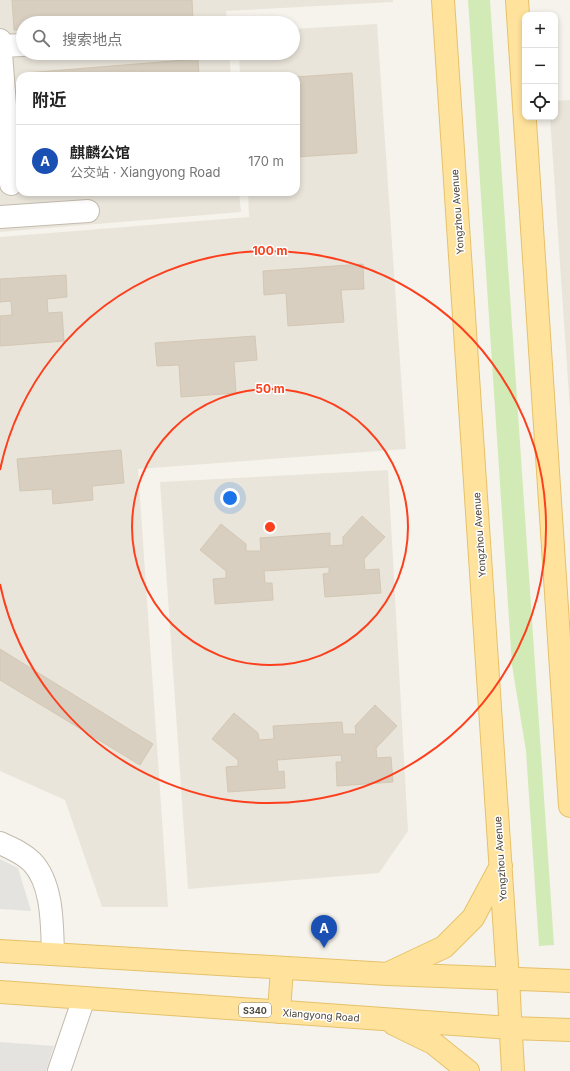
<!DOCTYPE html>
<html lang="zh">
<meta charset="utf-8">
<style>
:root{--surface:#fff;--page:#f6f6f6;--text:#222;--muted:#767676;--line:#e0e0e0;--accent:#fc3f1d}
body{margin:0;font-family:Inter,"Noto Sans SC",sans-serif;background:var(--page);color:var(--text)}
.controls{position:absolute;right:12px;top:12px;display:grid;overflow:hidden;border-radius:8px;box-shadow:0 2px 6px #0003}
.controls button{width:36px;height:36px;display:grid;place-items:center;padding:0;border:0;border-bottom:1px solid var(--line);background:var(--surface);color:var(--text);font:20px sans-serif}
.you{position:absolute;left:230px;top:498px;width:14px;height:14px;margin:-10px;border:3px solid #fff;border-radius:50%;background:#1a73e8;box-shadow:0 0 0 6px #1a73e833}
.badge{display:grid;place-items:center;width:26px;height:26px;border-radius:50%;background:var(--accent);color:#fff;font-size:13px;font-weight:700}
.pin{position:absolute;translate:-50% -33px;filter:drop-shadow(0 1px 2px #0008)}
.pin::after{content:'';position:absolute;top:21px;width:14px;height:12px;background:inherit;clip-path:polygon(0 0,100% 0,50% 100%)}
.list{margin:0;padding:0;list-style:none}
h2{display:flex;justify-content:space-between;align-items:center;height:52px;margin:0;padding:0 16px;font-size:17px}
h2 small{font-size:13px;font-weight:400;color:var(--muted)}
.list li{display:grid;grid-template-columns:26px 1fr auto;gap:12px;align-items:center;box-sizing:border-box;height:72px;padding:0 16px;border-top:1px solid var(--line)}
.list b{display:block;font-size:15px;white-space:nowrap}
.list p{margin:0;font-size:13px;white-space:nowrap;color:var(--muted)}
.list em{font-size:13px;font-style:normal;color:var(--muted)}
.icon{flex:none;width:22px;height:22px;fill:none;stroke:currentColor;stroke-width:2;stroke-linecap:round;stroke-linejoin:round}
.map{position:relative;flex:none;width:570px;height:1071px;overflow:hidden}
.search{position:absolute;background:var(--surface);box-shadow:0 2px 6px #0003;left:16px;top:16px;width:284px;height:44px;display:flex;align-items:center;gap:10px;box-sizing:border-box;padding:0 14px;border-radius:22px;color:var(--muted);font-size:15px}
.panel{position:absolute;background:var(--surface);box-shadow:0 2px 6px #0003;left:16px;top:72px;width:284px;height:124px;border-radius:12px}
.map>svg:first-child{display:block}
</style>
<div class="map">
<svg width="570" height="1071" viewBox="0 0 570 1071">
<rect width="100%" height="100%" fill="#f6f3ec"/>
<path fill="#eae5da" d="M0,0H393V2L226,11L227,23H23V53H229L231,76H20V192H239L241,212L0,232Z
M377,24L406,449L138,469L168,907H102L65,800L0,771V237L249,217L248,192H296V76H240L239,53H293V29Z
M570,100V410L550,117H555V101Z
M388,470L408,831L379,873L188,889L160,482Z"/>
<path fill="#d2eab5" d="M468,0H490L554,945L539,946L526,751L512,665Z"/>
<path fill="#e5e3e0" d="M0,859L18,868L31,911L0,909Z
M0,1042L54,1046L46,1071H0Z"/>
<path fill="#d8cfc1" stroke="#d3c7b4" d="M12,0H192L193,19L125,23H23V30H14Z
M198,59L199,76H26L25,73Z
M352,73L357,153L296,157V77Z
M363,264L364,289L341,290L344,322L288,326L286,293L264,295L263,271Z
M66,275L67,297L47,299L48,313L62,312L64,341L0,346V316L12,315L11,301L0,302V279Z
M255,336L257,360L234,362L236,393L181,397L179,365L157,366L155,343Z
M121,450L124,483L92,486L93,500L53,504L52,489L20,491L17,459Z
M362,516L385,537L364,559L365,570L379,569L381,593L325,597L323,574L329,573V567L264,571L265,583H272L273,600L215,604L213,579L226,578V571L200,550L221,524L246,544V551H261L260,538L330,533V546L343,545V537Z
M0,649L153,744L140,765L0,680Z
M375,705L397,726L376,748L377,758L391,757L393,782L337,786L336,762H342L341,755L277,760L278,772L284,771L285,788L228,792L226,767L238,766V760L212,739L234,713L258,733L259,740L274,739L273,726L342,722L343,734H356L355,726Z"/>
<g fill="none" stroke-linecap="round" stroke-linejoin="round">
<defs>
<path id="minor" d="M0,40L11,184
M0,46L23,45
M0,217L88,211
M0,843C11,848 23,853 32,862C53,884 52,925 53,954
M59,1071L84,998"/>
<path id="primary" d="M443,0L508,979L513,1071
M517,0L570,806
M0,951L388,974L570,981
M391,972L444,947L473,918L501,866
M0,992L511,1028L570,1030
M279,1012L282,968
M394,1024L433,1043L468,1071"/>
</defs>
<use href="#minor" stroke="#c2bbae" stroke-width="24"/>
<use href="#primary" stroke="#e6c16a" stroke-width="24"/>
<use href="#minor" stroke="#fff" stroke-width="22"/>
<use href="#primary" stroke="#ffe39c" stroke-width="22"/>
</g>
<g fill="none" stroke="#fc3f1d" stroke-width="2">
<circle cx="270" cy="527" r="138"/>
<path d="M0 470A276 276 0 1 1 0 584"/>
</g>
<g text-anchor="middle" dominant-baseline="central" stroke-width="3" stroke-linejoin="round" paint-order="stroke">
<rect fill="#fff" stroke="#817c74" stroke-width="1" x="239" y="1003" width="32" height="14" rx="3"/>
<g font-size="9" font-weight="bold" fill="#4b4439">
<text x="255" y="1010">S340</text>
</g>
<g font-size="10" fill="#4b4439" stroke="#fff">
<text transform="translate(457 212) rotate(-94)">Yongzhou Avenue</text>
<text transform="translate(479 535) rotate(-94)">Yongzhou Avenue</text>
<text transform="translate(500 859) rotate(-94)">Yongzhou Avenue</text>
<text transform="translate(321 1015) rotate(4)">Xiangyong Road</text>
</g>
</g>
<circle cx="270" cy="527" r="6" fill="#fc3f1d" stroke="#fff" stroke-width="2"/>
<g font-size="12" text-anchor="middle" font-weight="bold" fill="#fc3f1d" stroke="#fff" stroke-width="3" stroke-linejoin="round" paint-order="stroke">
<text x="270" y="255">100 m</text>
<text x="270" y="393">50 m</text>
</g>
</svg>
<div class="controls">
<button>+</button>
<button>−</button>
<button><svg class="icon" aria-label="locate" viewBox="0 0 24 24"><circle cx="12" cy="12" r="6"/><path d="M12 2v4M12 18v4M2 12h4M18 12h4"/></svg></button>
</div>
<div class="you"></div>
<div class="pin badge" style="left:324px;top:948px;background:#1a4fb4">A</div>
<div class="search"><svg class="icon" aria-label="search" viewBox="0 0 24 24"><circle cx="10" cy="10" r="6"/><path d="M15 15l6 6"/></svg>搜索地点</div>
<section class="panel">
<h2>附近<small></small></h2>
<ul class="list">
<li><span class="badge" style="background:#1a4fb4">A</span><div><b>麒麟公馆</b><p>公交站 · Xiangyong Road</p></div><em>170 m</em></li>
</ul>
</section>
</div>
